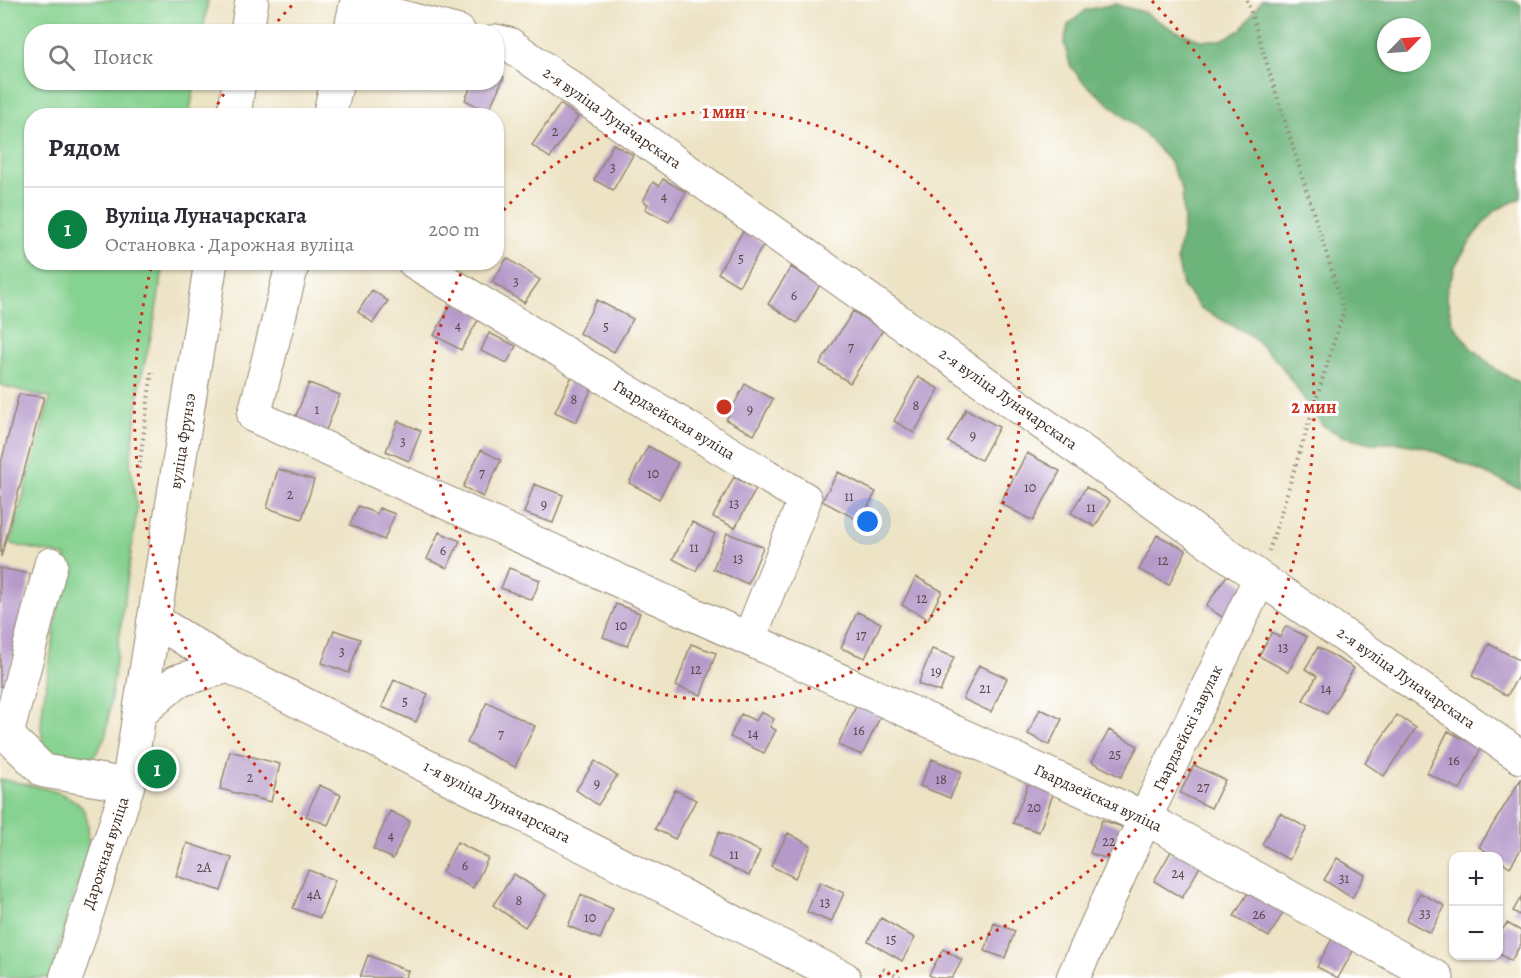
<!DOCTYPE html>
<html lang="ru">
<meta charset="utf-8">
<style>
:root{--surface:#fff;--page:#f7f7f7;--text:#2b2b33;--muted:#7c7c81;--line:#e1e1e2;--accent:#0b8043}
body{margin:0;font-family:Alegreya,serif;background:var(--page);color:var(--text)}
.controls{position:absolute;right:18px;bottom:18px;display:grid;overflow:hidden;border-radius:12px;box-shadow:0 2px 4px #0004}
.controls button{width:54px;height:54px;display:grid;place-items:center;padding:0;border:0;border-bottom:2px solid var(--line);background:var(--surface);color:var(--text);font:30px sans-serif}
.compass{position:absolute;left:1377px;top:18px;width:54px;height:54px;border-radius:50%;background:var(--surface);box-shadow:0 2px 4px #0004;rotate:65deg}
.you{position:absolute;left:868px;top:522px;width:21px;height:21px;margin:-15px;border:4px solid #fff;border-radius:50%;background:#1a73e8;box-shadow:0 0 0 9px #1a73e833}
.badge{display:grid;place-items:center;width:39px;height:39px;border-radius:50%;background:var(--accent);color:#fff;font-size:20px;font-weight:700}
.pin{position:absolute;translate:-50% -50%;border:3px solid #fff;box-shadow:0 2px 6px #0006}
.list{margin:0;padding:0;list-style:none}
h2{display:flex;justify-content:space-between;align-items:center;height:78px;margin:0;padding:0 24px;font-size:26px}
h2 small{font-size:20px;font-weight:400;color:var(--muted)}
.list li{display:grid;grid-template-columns:39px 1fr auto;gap:18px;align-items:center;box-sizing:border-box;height:84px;padding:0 24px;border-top:2px solid var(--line)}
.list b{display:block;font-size:22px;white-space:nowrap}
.list p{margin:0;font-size:20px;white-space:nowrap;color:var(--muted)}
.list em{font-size:20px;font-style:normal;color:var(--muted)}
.icon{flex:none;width:33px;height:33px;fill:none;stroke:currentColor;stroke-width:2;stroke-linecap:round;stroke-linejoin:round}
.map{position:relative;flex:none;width:1521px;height:978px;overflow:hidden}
.search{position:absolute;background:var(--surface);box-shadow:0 2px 4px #0004;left:24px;top:24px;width:480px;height:66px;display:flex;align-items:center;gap:15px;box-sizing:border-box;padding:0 21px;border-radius:24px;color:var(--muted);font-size:22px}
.panel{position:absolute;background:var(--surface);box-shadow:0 2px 4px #0004;left:24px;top:108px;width:480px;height:162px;border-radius:24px}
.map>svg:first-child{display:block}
</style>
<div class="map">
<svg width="1521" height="978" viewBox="0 0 1521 978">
<rect width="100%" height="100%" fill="#fff"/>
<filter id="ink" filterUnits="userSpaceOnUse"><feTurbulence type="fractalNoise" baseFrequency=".0167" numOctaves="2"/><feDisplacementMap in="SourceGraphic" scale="12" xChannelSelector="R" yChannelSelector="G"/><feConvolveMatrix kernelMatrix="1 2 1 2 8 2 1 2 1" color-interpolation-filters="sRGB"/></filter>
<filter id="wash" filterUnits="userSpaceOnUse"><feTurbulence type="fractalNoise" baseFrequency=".008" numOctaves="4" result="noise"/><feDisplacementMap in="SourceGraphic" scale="24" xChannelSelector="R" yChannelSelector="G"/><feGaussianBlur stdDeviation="1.35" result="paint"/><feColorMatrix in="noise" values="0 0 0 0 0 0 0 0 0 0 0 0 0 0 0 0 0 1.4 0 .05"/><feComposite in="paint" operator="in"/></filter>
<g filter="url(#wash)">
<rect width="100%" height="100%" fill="#ede3c5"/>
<path fill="#86d290" stroke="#607e57" stroke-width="1.5" d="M0,0H208L203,31L32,32V82L195,83L189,115L32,116V262L164,263L153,328L141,378L130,462L137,509L106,734C94,762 91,762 61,766L43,747L41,726L43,705L66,556L10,544L50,398L0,385Z
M0,779C22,784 72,789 84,811C90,822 88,836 88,849L50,978H0Z"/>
<path fill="#6cb47a" stroke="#546f4c" stroke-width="1.5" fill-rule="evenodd" d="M1262,0H1515L1521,5V198L1494,211L1474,235L1456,264L1446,293L1452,322L1470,347L1497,370L1521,384V489L1427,448L1399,443H1371L1342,436L1322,425L1280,364L1252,336L1200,308L1183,286L1177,259L1184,222L1182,189L1169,161L1146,135L1082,81L1070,65L1064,43L1068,25L1086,10L1115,4L1143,12L1174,30L1200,40H1221L1241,30ZM1386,27H1422V63H1386Z"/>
<g id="blocks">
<path fill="#b599c9" d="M496,73L504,77L488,112L465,100L473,82H496Z
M560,104L578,117L550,158L532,145Z
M613,144L633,155L613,190L594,180Z
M663,179L686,192L669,222L645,209L648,204L643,201L653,182L659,186Z
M743,231L764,244L739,286L718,273Z
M507,258L540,280L524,303L492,282Z
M791,267L820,285L797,323L768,304Z
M372,290L388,301L373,323L358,312Z
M454,300L481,315L461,350L434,335Z
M597,300L633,319L614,352L579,333Z
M853,311L883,330L850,383L820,364Z
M489,333L516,346L507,363L481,351Z
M572,376L593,386L576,422L555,412Z
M918,377L939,389L914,433L894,421Z
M309,383L340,395L324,435L293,423Z
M745,384L773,399L754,435L726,420Z
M19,394L44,397L1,557L0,467Z
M966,409L999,427L981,460L948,442Z
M398,421L421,431L409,461L386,451Z
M648,446L678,463L659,499L629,483Z
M481,450L501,460L483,497L463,487Z
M1027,453L1060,471L1033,521L1000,503Z
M278,469L314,480L302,519L267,508Z
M838,472L876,492L860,521L822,501Z
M734,477L756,489L735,528L713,517Z
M534,484L563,495L553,523L524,513Z
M1086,487L1110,501L1095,527L1071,513Z
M358,506L377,514L379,508L395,514L384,540L350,525Z
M692,522L715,534L696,571L673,559Z
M439,532L460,541L447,568L427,559Z
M727,533L763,547L748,584L713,569Z
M1157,535L1186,550L1169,585L1139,570Z
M0,568L31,574L7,688L0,686Z
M509,568L540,580L532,600L501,588Z
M1228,574L1250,589L1228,621L1206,606Z
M916,577L942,591L928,619L902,605Z
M616,604L640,613L627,646L603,637Z
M857,612L881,623L865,658L841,648Z
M1286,626L1307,637L1288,672L1259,656L1272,632L1280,637Z
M334,630L360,639L349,673L322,663Z
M691,644L716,653L701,695L676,686Z
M1489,644L1521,661V671L1507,696L1472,676Z
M1318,647L1354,668L1327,714L1303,700L1317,676L1305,669Z
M932,649L954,657L940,692L918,684Z
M979,665L1007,678L991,712L963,699Z
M394,680L428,694L416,722L382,707Z
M487,702L535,726L515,767L467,743Z
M857,704L881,715L862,755L838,745Z
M1040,709L1062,719L1049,745L1028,734Z
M761,712L774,719L770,727L776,730L764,753L730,737L741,714L756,721Z
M1397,715L1416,728L1384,776L1365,763Z
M1109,730L1138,746L1121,777L1092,762Z
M1448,731L1481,748L1460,790L1427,773Z
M230,751L280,764L271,802L220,789Z
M932,759L962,772L950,798L920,786Z
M595,761L617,776L598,805L576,790Z
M1194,765L1225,780L1211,808L1180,793Z
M1521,779V849L1510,867L1498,859V856H1494L1479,847Z
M1029,782L1054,792L1039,832L1013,823Z
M319,785L341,795L328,825L306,816Z
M675,790L696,800L675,839L655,829Z
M390,811L410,821L393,859L373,849Z
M1280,813L1307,828L1289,860L1262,844Z
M1102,820L1128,829L1116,862L1090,853Z
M719,832L760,851L749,876L708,857Z
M788,833L811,846L795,878L771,866Z
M457,842L488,858L473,888L442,872Z
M187,843L232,858L221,891L176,876Z
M1173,848L1201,865L1182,898L1154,881Z
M1337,858L1365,875L1352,898L1324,880Z
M308,870L335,880L320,918L293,908Z
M514,874L546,895L525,927L493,905Z
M820,882L844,893L831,922L807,912Z
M1249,891L1284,911L1269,937L1234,916Z
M1420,893L1445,906L1430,933L1406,920Z
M581,895L613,909L600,939L568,926Z
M1521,897V916L1513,911Z
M881,918L915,938L902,961L868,941Z
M994,923L1015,931L1005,958L985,951Z
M1507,923L1521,931V944L1511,961L1498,953V936Z
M1333,937L1354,949L1338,978L1317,967Z
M943,949L962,960L952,978H935L929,975Z
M368,955L408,971L405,978L360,977Z"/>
</g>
</g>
<g filter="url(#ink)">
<use href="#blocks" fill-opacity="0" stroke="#948672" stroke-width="1.5"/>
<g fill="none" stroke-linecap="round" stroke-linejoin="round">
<defs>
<path id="minor" d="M350,32L356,5L459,32
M496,41L509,44L1260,578L1521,757
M329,116L337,82
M293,262L254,416L1145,818L1437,978
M414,262L805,499L749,639
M51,564L7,735L44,771L128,785
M66,978L128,785L154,620
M1073,978L1145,818L1260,578"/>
<path id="major" d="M247,32L252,0
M234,116L239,82
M211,262L154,620L229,666L844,978
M141,712L177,681L229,666"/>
</defs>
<use href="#minor" stroke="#948672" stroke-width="35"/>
<use href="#major" stroke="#948672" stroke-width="35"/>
<path stroke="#948672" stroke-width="4" stroke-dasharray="1.5 4.5" stroke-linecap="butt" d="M1247,0L1344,310L1269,551
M139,469L152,370
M883,969L900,978"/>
<use href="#minor" stroke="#fff" stroke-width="33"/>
<use href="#major" stroke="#fff" stroke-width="33"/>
</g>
</g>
<g fill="none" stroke="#c8321e" stroke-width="3" stroke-dasharray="3 6">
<path d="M498 217A295 295 0 1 1 466 264"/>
<path d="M571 977A590 590 0 0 1 152 264M213 112A590 590 0 0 1 229 86M272 28A590 590 0 0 1 296 1M1152 1A590 590 0 0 1 877 977"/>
</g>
<g text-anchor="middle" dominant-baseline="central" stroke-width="6" stroke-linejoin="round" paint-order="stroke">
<g font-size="14" fill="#5a4649">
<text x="555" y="131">2</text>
<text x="613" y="167">3</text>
<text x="664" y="196">4</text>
<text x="741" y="258">5</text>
<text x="516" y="281">3</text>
<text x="794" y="295">6</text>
<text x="458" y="325">4</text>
<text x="606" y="326">5</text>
<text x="851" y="347">7</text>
<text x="574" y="399">8</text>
<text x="916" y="405">8</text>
<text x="317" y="409">1</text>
<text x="750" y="409">9</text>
<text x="973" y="435">9</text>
<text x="403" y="441">3</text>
<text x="482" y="473">7</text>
<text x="653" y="473">10</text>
<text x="1030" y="487">10</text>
<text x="290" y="494">2</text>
<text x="849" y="496">11</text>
<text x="734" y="503">13</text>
<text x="544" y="504">9</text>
<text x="1091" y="507">11</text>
<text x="694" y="547">11</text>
<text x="443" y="550">6</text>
<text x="738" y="558">13</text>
<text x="1163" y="560">12</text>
<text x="922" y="598">12</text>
<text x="621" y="625">10</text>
<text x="861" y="635">17</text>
<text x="1283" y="647">13</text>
<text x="342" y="651">3</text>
<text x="696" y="669">12</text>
<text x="936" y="671">19</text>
<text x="985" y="688">21</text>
<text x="1326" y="688">14</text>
<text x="405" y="701">5</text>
<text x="859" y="730">16</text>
<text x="753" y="733">14</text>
<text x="501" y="734">7</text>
<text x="1115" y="754">25</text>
<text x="1454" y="760">16</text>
<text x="250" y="777">2</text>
<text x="941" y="779">18</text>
<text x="597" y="783">9</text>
<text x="1203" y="787">27</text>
<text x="1034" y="807">20</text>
<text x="391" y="835">4</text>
<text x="1109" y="841">22</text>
<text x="734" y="854">11</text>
<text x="465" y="865">6</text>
<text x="204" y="867">2А</text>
<text x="1178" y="873">24</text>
<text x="1344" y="878">31</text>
<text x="314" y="894">4А</text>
<text x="519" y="900">8</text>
<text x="825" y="902">13</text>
<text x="1425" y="913">33</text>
<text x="1259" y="914">26</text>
<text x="590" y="917">10</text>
<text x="891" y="939">15</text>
</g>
<g font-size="16" fill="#3b2a1e" stroke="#fff">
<text transform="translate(612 118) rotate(35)">2-я вуліца Луначарскага</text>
<text transform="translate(1008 399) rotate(35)">2-я вуліца Луначарскага</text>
<text transform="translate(674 420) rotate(31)">Гвардзейская вуліца</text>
<text transform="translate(183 441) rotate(-81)">вуліца Фрунзэ</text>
<text transform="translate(1406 678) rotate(35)">2-я вуліца Луначарскага</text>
<text transform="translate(1188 728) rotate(-64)">Гвардзейскі завулак</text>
<text transform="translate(1098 798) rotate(25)">Гвардзейская вуліца</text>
<text transform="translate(497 802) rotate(27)">1-я вуліца Луначарскага</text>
<text transform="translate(106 853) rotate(-72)">Дарожная вуліца</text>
</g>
</g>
<circle cx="724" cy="407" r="9" fill="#c8321e" stroke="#fff" stroke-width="3"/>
<g font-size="18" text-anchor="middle" font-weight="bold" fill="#c8321e" stroke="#fff" stroke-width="6" stroke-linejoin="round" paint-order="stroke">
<text x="724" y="118">1 мин</text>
<text x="1314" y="413">2 мин</text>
</g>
</svg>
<div class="controls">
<button>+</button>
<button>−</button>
</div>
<svg class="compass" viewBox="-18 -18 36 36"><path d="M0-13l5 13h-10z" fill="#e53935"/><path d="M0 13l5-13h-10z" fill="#7c7c81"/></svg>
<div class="you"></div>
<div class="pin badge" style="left:157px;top:769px">1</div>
<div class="search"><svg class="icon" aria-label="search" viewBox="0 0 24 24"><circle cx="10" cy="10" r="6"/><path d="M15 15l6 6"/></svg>Поиск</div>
<section class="panel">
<h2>Рядом<small></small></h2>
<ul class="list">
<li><span class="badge">1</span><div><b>Вуліца Луначарскага</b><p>Остановка · Дарожная вуліца</p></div><em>200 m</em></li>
</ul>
</section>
</div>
